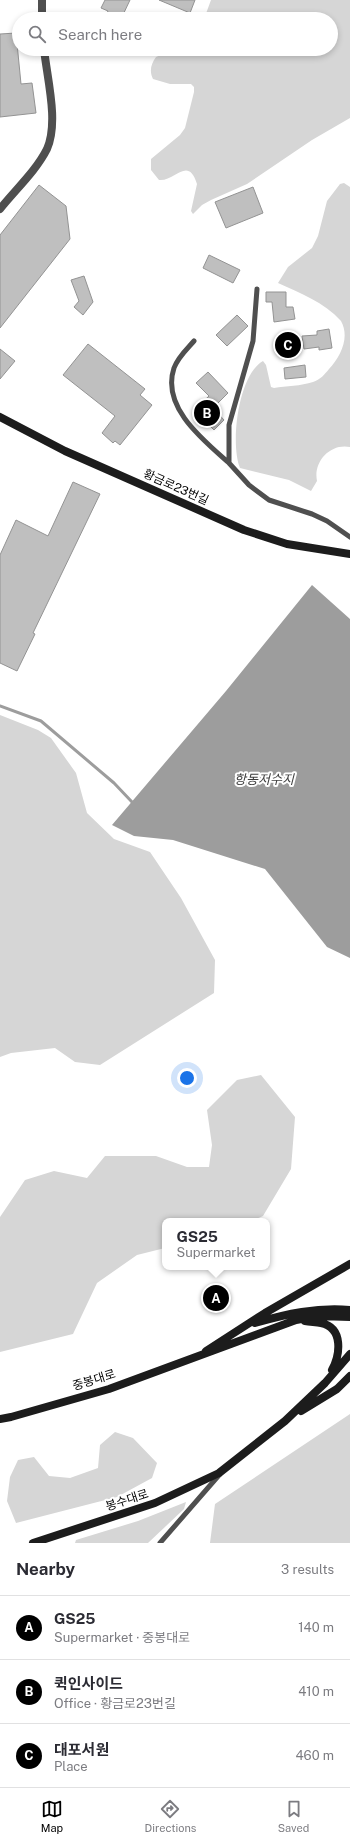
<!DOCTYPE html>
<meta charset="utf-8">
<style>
:root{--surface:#fff;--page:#f2f2f3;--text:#2b2b33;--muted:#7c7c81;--line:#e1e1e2;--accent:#000}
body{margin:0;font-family:"Public Sans","Noto Sans KR",sans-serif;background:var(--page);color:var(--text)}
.you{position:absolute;left:187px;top:1078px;width:14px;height:14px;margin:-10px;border:3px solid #fff;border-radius:50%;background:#1a73e8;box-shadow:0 0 0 6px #1a73e833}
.badge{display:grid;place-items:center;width:26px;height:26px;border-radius:50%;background:var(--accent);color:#fff;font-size:13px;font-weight:700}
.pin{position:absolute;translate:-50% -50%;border:2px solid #fff;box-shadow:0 1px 4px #0006}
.popup{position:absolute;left:162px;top:1218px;width:108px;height:52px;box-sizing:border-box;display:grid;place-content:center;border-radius:8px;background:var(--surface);filter:drop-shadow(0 1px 3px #0005);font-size:13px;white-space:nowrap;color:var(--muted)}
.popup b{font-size:15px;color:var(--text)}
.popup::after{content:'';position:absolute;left:50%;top:100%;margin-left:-8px;border:8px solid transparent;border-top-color:var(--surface)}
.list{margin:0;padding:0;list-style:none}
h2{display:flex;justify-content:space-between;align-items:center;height:52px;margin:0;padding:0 16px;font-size:17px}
h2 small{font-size:13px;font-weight:400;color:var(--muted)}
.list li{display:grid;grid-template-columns:26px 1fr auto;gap:12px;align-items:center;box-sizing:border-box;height:64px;padding:0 16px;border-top:1px solid var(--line)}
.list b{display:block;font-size:15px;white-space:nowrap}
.list p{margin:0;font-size:13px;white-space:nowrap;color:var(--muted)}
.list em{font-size:13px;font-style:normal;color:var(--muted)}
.icon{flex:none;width:22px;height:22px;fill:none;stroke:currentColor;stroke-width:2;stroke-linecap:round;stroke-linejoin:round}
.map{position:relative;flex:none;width:350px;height:1543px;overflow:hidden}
.search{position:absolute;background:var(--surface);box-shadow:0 2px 6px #0003;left:12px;right:12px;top:12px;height:44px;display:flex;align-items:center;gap:10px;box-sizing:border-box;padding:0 14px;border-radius:22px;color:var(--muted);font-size:15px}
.sheet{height:244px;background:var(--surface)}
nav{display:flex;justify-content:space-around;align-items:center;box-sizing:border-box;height:56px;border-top:1px solid var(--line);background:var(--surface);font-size:11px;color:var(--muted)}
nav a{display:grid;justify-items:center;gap:2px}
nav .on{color:var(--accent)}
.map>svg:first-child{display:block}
</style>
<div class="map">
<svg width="350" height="1543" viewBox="0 0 350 1543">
<rect width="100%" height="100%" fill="#fff"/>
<path fill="#d6d6d6" d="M211,0H350V118L312,140L247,184L211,200L202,205L193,214L191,211L197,184C188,155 175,182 159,180L151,170V159L180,135L185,128L194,92V87L191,84H170L153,79C149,71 151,64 156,57L168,52L170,49H331V19H204Z
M344,183L350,187V447C330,443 313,462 317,481L311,491L289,480L240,468C230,444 238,375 263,361L266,365L271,387L274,388C286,386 301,386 313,382C320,380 325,374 329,369C341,356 350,337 341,321C324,302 300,293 278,283L288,267L312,248L318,236L327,201L340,184Z
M0,715L38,730L51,738L76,773L87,813L114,839L150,852L181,898L215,960L214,993L100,1065L75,1062L55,1048L11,1053L0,1057Z
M261,1075L295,1117L291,1169L263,1216L252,1221H165V1248L137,1255L97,1283L73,1334L0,1352V1217L25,1180L54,1171L87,1178L105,1156H156L187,1167H209L212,1145L207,1110L237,1080Z
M350,1414V1543H210L215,1504Z
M115,1432L133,1438L157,1463L152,1478L117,1497L16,1523L7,1501L10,1477L18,1460L34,1457L49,1476L70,1478L98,1468L100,1445Z
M186,1502L184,1509L148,1543H75L76,1540L138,1521Z"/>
<path fill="#9d9d9d" d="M312,585L350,619V958L327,947L265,869L173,840L134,836L112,825L226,691Z"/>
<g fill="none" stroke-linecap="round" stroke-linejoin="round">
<path stroke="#9d9d9d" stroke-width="3" d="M0,706L41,721L114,783L132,802"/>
</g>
<path fill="#bfbfbf" stroke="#939393" d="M105,0H130L121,19H104L108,11L101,8Z
M159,0H195L190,13Z
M16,33L21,84L32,83L36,113L0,117V34Z
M39,185L66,206L70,239L0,328V235Z
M253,187L263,213L226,228L215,202Z
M209,255L240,270L233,283L203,268Z
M84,276L93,302L83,315L74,307L79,301L71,280Z
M266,292H286V307H293L295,319L274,322L272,302H266Z
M237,315L248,326L227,346L216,335Z
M329,329L332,348L319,350V347L304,349L302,336L317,335V331Z
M88,344L145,389L140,395L152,405L120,445L115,441L113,443L102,433L115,416L63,375Z
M0,349L15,361L0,379Z
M305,365L306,377L285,379L284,368Z
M208,372L228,393L213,408L224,420L214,430L194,410L209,396L196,383Z
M73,482L100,494L33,633L35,634L17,671L0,663V555L16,520L48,536Z"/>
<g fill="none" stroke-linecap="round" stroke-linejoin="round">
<path stroke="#4f4f4f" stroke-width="5" d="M194,341C187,349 178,357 174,368C161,407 203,440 229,463V425L253,341L257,289
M229,463L249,485L269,500L312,514L327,521L350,537
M160,1543L220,1474"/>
<path stroke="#4f4f4f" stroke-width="8" d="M42,19V0
M0,209C15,190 36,171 47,149C59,122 47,78 44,49"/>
<path stroke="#1c1c1c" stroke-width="8" d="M0,417L65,451L244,530L287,544L350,554
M305,1321C310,1322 316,1322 321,1323C344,1328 340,1355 332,1370
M255,1323C286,1314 317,1307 350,1310
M206,1351L265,1313L350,1264
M301,1411L337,1389L350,1376
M0,1419L11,1417L109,1389L296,1320L318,1316L350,1317
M33,1543L155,1503L219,1473L285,1421L325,1383L350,1354"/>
</g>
<g text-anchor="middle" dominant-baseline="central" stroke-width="4" stroke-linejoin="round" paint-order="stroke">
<g font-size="12" fill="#000" stroke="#fff">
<text transform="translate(176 487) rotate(24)">황금로23번길</text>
<text transform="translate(94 1380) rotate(-17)">중봉대로</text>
<text transform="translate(127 1500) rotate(-18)">봉수대로</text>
</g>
<g font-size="13" font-style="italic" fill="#3e3e3e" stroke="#fff">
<text x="264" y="779">항동저수지</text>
</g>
</g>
</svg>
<div class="you"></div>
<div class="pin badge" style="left:216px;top:1298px">A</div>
<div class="popup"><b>GS25</b>Supermarket</div>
<div class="pin badge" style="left:207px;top:413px">B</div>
<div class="pin badge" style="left:288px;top:345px">C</div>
<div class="search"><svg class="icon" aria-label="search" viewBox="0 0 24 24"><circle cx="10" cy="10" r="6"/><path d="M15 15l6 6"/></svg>Search here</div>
</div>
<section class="sheet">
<h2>Nearby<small>3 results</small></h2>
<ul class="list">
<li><span class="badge">A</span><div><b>GS25</b><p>Supermarket · 중봉대로</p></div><em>140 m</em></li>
<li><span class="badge">B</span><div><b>퀵인사이드</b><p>Office · 황금로23번길</p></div><em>410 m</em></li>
<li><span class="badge">C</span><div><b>대포서원</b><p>Place</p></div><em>460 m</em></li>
</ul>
</section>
<nav>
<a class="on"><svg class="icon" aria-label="map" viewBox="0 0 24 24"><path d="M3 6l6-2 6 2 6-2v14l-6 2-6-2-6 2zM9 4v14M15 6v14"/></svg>Map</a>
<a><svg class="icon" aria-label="directions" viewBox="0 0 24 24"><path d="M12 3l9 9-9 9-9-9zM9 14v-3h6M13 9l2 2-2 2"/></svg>Directions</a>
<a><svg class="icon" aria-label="saved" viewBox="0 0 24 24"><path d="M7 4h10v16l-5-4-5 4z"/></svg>Saved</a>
</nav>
